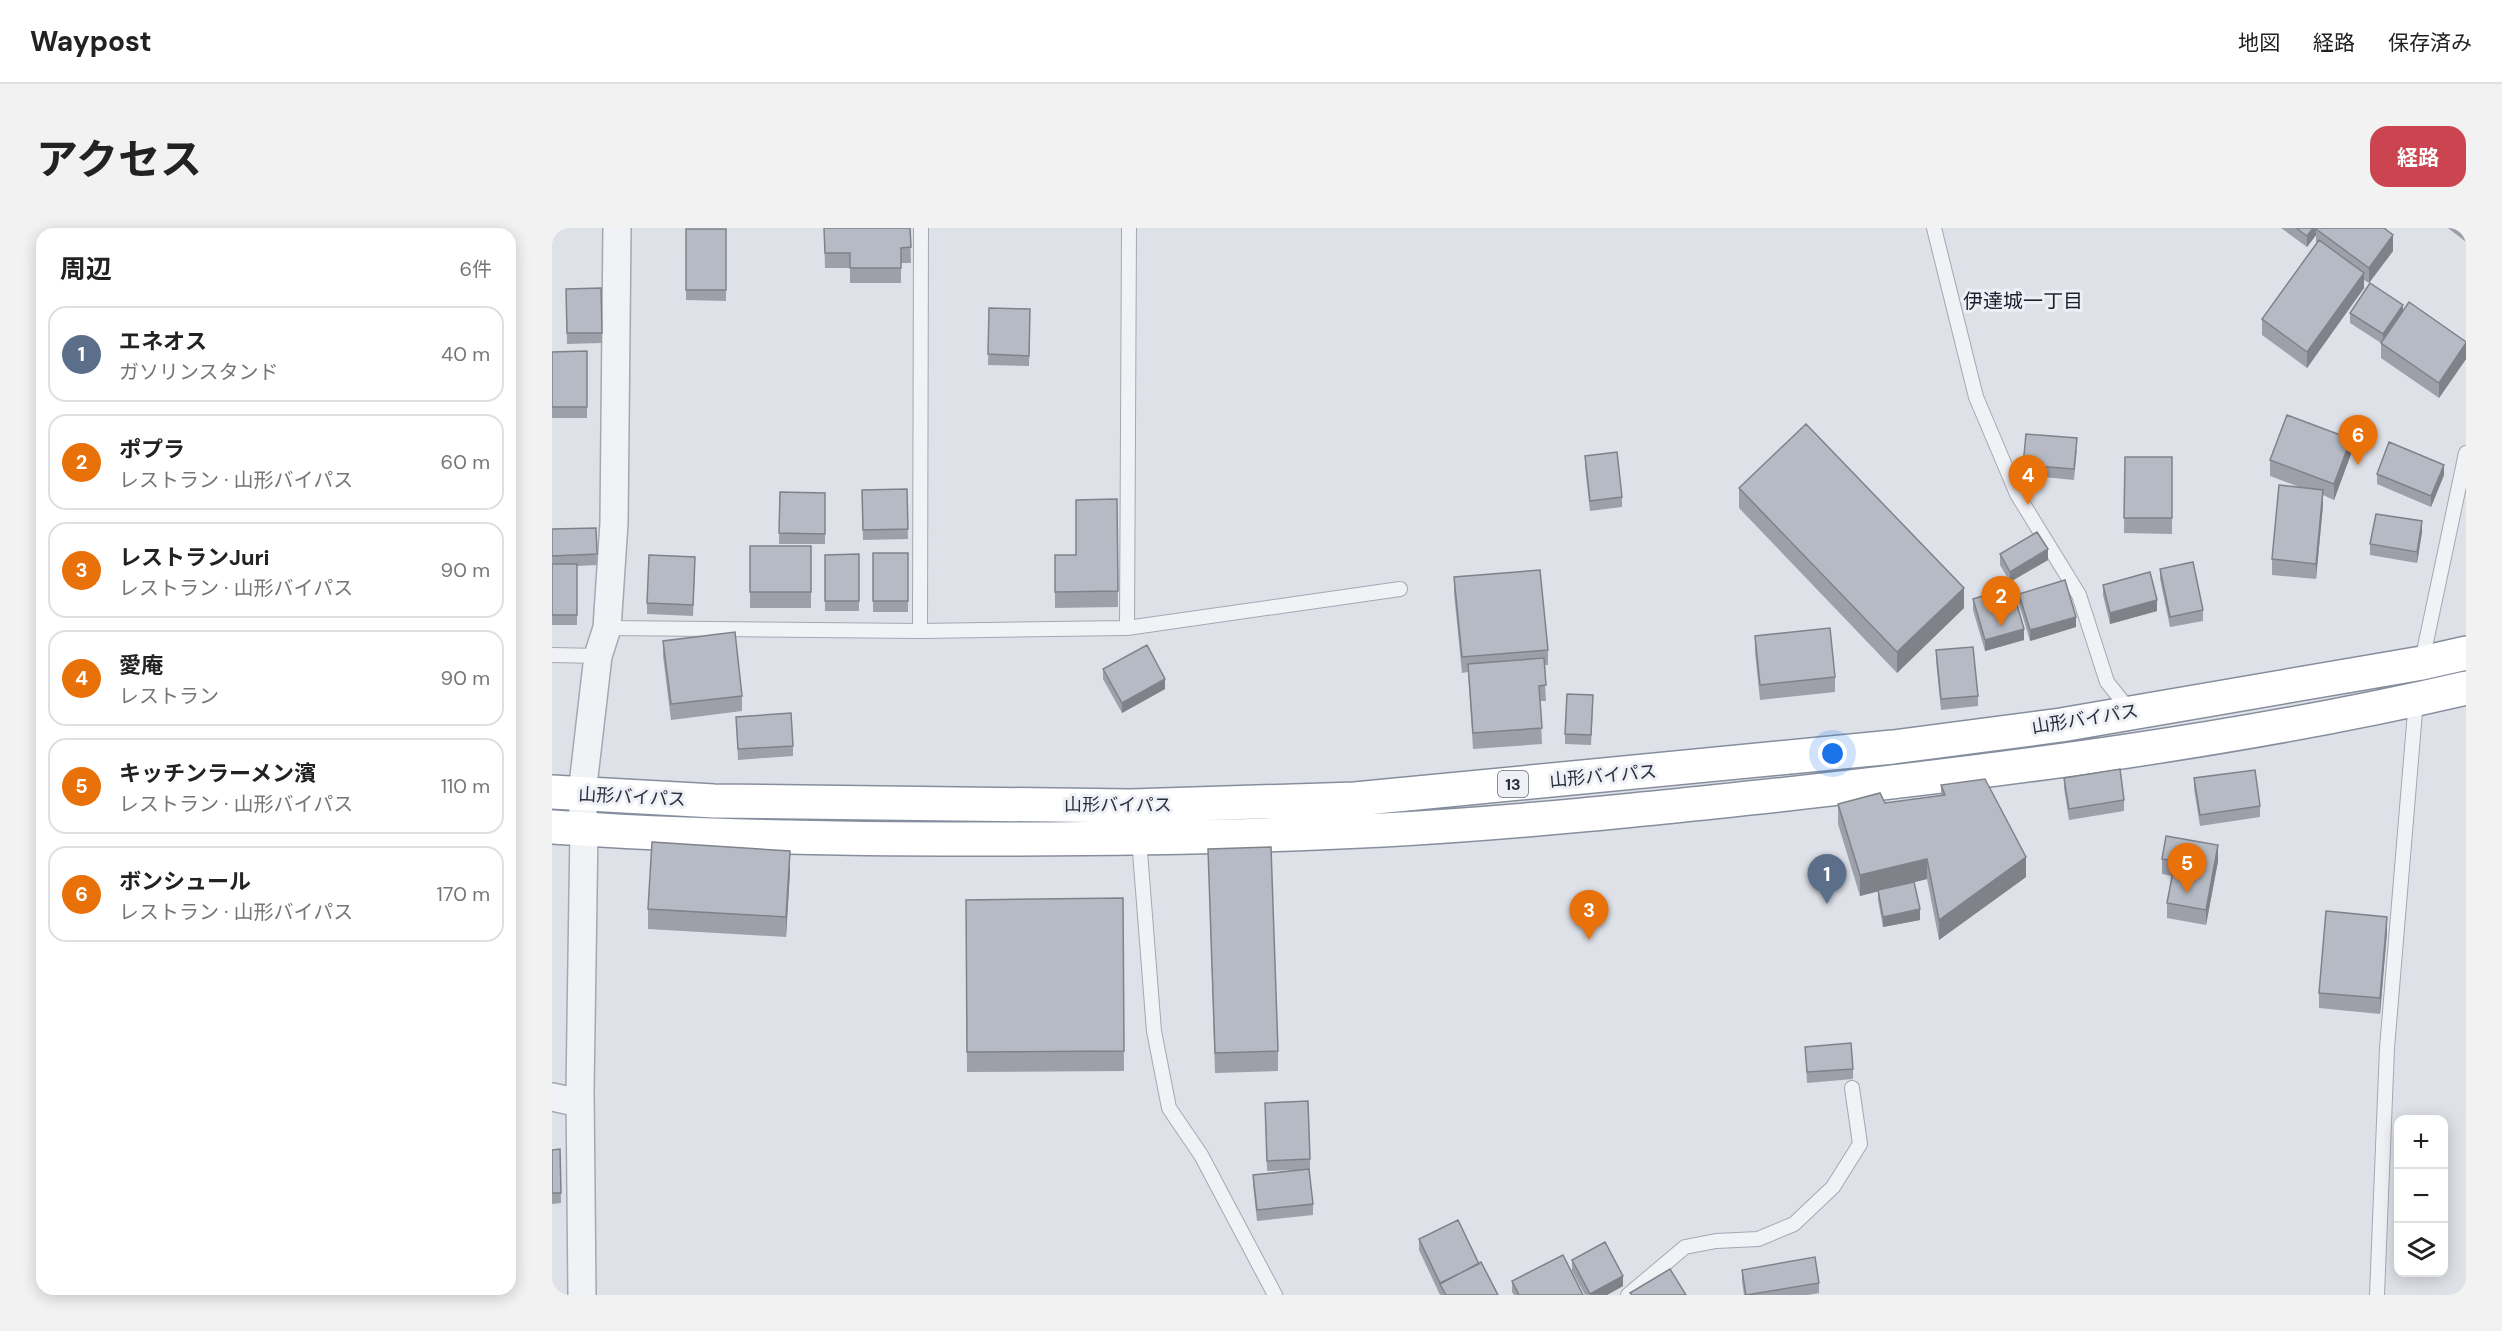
<!DOCTYPE html>
<html lang="ja">
<meta charset="utf-8">
<style>
:root{--surface:#fff;--page:#f2f2f2;--text:#222;--muted:#767676;--line:#e0e0e0;--accent:#cb4550}
body{margin:0;font-family:"DM Sans","Noto Sans JP",sans-serif;background:var(--page);color:var(--text)}
.controls{position:absolute;right:18px;bottom:18px;display:grid;overflow:hidden;border-radius:12px;box-shadow:0 3px 15px #0003}
.controls button{width:54px;height:54px;display:grid;place-items:center;padding:0;border:0;border-bottom:2px solid var(--line);background:var(--surface);color:var(--text);font:30px sans-serif}
.you{position:absolute;left:1281px;top:526px;width:21px;height:21px;margin:-15px;border:4px solid #fff;border-radius:50%;background:#1a73e8;box-shadow:0 0 0 9px #1a73e833}
.badge{display:grid;place-items:center;width:39px;height:39px;border-radius:50%;background:var(--accent);color:#fff;font-size:20px;font-weight:700}
.pin{position:absolute;translate:-50% -50px;filter:drop-shadow(0 2px 3px #0008)}
.pin::after{content:'';position:absolute;top:32px;width:21px;height:18px;background:inherit;clip-path:polygon(0 0,100% 0,50% 100%)}
.list{margin:0;padding:0;list-style:none}
h2{display:flex;justify-content:space-between;align-items:center;height:78px;margin:0;padding:0 24px;font-size:26px}
h2 small{font-size:20px;font-weight:400;color:var(--muted)}
.list li{display:grid;grid-template-columns:39px 1fr auto;gap:18px;align-items:center;box-sizing:border-box;height:96px;margin:0 12px 12px;padding:0 12px;border:2px solid var(--line);border-radius:18px}
.list b{display:block;font-size:22px;white-space:nowrap}
.list p{margin:0;font-size:20px;white-space:nowrap;color:var(--muted)}
.list em{font-size:20px;font-style:normal;color:var(--muted)}
.icon{flex:none;width:33px;height:33px;fill:none;stroke:currentColor;stroke-width:2;stroke-linecap:round;stroke-linejoin:round}
.map{position:relative;flex:none;width:1914px;height:1067px;overflow:hidden;border-radius:18px}
header{display:flex;align-items:center;gap:36px;box-sizing:border-box;height:84px;padding:0 30px;background:var(--surface);border-bottom:2px solid var(--line)}
header strong{font-size:28px}
nav{display:flex;gap:33px;margin-inline-start:auto;font-size:21px}
.intro{display:flex;align-items:center;justify-content:space-between;box-sizing:border-box;height:144px;padding:0 36px}
h1{margin:0;font-size:42px}
.button{padding:15px 27px;border-radius:18px;background:var(--accent);color:#fff;font-size:21px;font-weight:700}
main{display:flex;gap:36px;padding:0 36px}
aside{flex:1;background:var(--surface);border-radius:18px;box-shadow:0 3px 15px #0003}
.map>svg:first-child{display:block}
</style>
<header>
<strong>Waypost</strong>
<nav><a>地図</a><a>経路</a><a>保存済み</a></nav>
</header>
<div class="intro"><h1>アクセス</h1><a class="button">経路</a></div>
<main>
<aside>
<h2>周辺<small>6件</small></h2>
<ul class="list">
<li><span class="badge" style="background:#5c6f8a">1</span><div><b>エネオス</b><p>ガソリンスタンド</p></div><em>40 m</em></li>
<li><span class="badge" style="background:#e8710a">2</span><div><b>ポプラ</b><p>レストラン · 山形バイパス</p></div><em>60 m</em></li>
<li><span class="badge" style="background:#e8710a">3</span><div><b>レストランJuri</b><p>レストラン · 山形バイパス</p></div><em>90 m</em></li>
<li><span class="badge" style="background:#e8710a">4</span><div><b>愛庵</b><p>レストラン</p></div><em>90 m</em></li>
<li><span class="badge" style="background:#e8710a">5</span><div><b>キッチンラーメン濱</b><p>レストラン · 山形バイパス</p></div><em>110 m</em></li>
<li><span class="badge" style="background:#e8710a">6</span><div><b>ボンシュール</b><p>レストラン · 山形バイパス</p></div><em>170 m</em></li>
</ul>
</aside>
<div class="map">
<svg width="1914" height="1067" viewBox="0 0 1914 1067">
<rect width="100%" height="100%" fill="#dee1e8"/>
<g fill="none" stroke-linecap="round" stroke-linejoin="round">
<defs>
<path id="service" d="M1382,0L1424,169L1465,266L1527,367L1555,454L1579,484
M55,400L368,403L575,400L848,361
M575,400L577,0
M368,403L369,0
M0,427L46,428
M1870,433L1914,225
M587,611L602,803L617,880L649,927L723,1067
M1076,1067L1133,1019L1164,1013L1206,1011L1242,996L1281,959L1308,916L1300,860
M1825,1067L1835,820L1864,472"/>
<path id="minor" d="M0,869L28,875
M30,1067L28,863L32,601L30,566L46,428L55,400L62,295L65,0"/>
<path id="trunk" d="M0,564L162,573L579,578L803,571L1341,519L1509,497L1870,435L1914,425
M0,599C142,609 283,611 425,611C561,611 696,609 831,602C963,595 1095,581 1226,567C1454,542 1690,512 1914,460"/>
</defs>
<use href="#service" stroke="#a4a8b2" stroke-width="16"/>
<use href="#minor" stroke="#a4a8b2" stroke-width="30"/>
<use href="#trunk" stroke="#868e9e" stroke-width="36"/>
<use href="#service" stroke="#f1f2f6" stroke-width="14"/>
<use href="#minor" stroke="#f1f2f6" stroke-width="27"/>
<use href="#trunk" stroke="#fff" stroke-width="33"/>
</g>
<path fill="#9da0a9" d="M272,0H358L359,35H349V55H298V40H273Z
M1729,0H1832L1841,23L1817,55L1812,52V60L1755,140L1710,107V91L1764,16V7L1755,19Z
M1896,0H1914V14Z
M134,1H174V73L134,72Z
M49,60L50,115L15,116L14,61Z
M437,80L478,81L477,138L436,137Z
M1851,83L1914,114V131L1887,170L1829,130V115L1798,95V85Z
M35,123V190H0V124Z
M1525,221L1522,252L1471,247V237Z
M1799,226L1782,272L1771,267V277L1764,351L1720,347V331L1750,260L1718,248V232Z
M1033,228L1070,269V279L1038,283L1033,238Z
M1573,229H1620V306L1572,305Z
M1825,246L1892,247L1879,279L1825,256Z
M1187,260L1412,380L1345,445L1187,280Z
M355,261L356,311L311,312L310,262Z
M228,264L273,265V316H227Z
M565,271L566,379L503,380V327H524Z
M44,300L45,337L25,338V397H0V301Z
M1870,304L1865,335L1818,327V316Z
M198,318H259V380H198Z
M321,325H356V384H321Z
M307,326V383H273V327Z
M1448,326L1496,332L1458,354L1448,337Z
M143,340L141,388L95,386V375Z
M1608,341L1651,382V393L1618,399L1608,351Z
M902,349L996,422V437H992L994,473H988L990,516L921,521L916,444L910,445L902,365Z
M1551,357L1605,383L1558,396L1551,367Z
M1467,366L1524,399L1478,413L1467,376Z
M1421,371L1472,412L1433,423L1421,382Z
M1203,408L1283,449V464L1208,472L1203,424Z
M111,413L190,468V483L119,492L111,428Z
M1384,422L1426,468V478L1389,482L1384,433Z
M551,441L613,461L570,485L551,451Z
M1041,478L1039,517L1013,516V506Z
M184,489L241,518V528L186,532Z
M1512,550L1572,572V583L1517,592L1512,560Z
M1642,550L1708,578V589L1648,598L1642,561Z
M1389,557L1474,649L1387,712L1375,651L1362,654L1368,692L1331,699L1326,672V663L1308,668L1286,596V576L1333,575L1389,567Z
M656,621L726,823V843L663,845Z
M1610,631L1666,633L1654,697L1615,690V675L1620,648L1610,646Z
M238,643L234,709L96,701V681Z
M571,670L572,843L415,844L414,672Z
M1835,704L1828,786L1767,780V765Z
M1253,819L1301,841V851L1255,855Z
M713,875L758,931V942H757L761,976V987L705,993L701,957V947L741,942L715,943Z
M8,921L9,975L0,976V922Z
M867,1011L927,1036L946,1067H888L867,1022Z
M1020,1032L1071,1058L1055,1067H1033L1020,1043Z
M1190,1042L1267,1055V1065L1256,1067H1192L1190,1053Z
M960,1053L1031,1067H962L960,1064Z"/>
<path fill="#7f8289" d="M1761,0H1769L1764,1V7L1755,19V8Z
M1841,7V23L1817,55V40Z
M1812,45V60L1755,140V124Z
M1851,77V87L1831,117V106Z
M1914,115V131L1887,170V155Z
M1799,211V226L1782,272V256Z
M1892,237V247L1879,279V268Z
M1771,262V277L1764,351V336Z
M1870,293V304L1865,335V324Z
M1496,321V332L1458,354V344Z
M1412,360V380L1345,445V424Z
M1605,372V383L1558,396V385Z
M1524,389V399L1478,413V402Z
M1472,401V412L1433,423V412Z
M613,451V461L570,485V475Z
M1666,617V633L1654,697V682Z
M238,623V643L234,709V689Z
M1474,629V649L1387,712V692Z
M1375,631V651L1308,668V647Z
M1368,681V692L1331,699V689Z
M1835,689V704L1828,786V770Z
M1071,1048V1058L1055,1067H1038V1066Z"/>
<path fill="#b6bac4" stroke="#7f8289" stroke-width="1.5" d="M272,0H358L359,19L349,20V40H298V25H273Z
M1744,0H1761L1755,8Z
M1765,0H1832L1841,7L1817,40L1764,1Z
M134,1H174V62H134Z
M1767,12L1812,45L1755,124L1710,91Z
M1818,55L1851,77L1831,106L1798,85Z
M49,60L50,105H15L14,61Z
M1857,74L1914,114V115L1887,155L1829,115Z
M437,80L478,81L477,128L436,126Z
M35,123V179H0V124Z
M1735,187L1799,211L1782,256L1718,232Z
M1254,196L1412,360L1345,424L1187,260Z
M1474,206L1525,210L1522,241L1471,237Z
M1837,214L1892,237L1879,268L1825,246Z
M1065,224L1070,269L1038,273L1033,228Z
M1573,229H1620V290H1572Z
M1727,257L1771,262L1764,336L1720,331Z
M355,261L356,301L311,302L310,262Z
M228,264L273,265V306L227,305Z
M565,271L566,363L503,364V327H524V272Z
M1824,286L1870,293L1865,324L1818,316Z
M44,300L45,326L0,328V301Z
M1485,304L1496,321L1458,344L1448,326Z
M198,318H259V364H198Z
M321,325H356V373H321Z
M307,326V373H273V327Z
M97,327L143,329L141,377L95,375Z
M1641,334L1651,382L1618,389L1608,341Z
M0,336H25V387H0Z
M988,342L996,422L910,429L902,349Z
M1598,344L1605,372L1558,385L1551,357Z
M1513,352L1524,389L1478,402L1467,366Z
M1460,359L1472,401L1433,412L1421,371Z
M1278,400L1283,449L1208,457L1203,408Z
M183,404L190,468L119,476L111,413Z
M595,417L613,451L570,475L551,441Z
M1421,419L1426,468L1389,471L1384,422Z
M992,430L994,457L987,458L990,500L921,505L916,436Z
M1015,466L1041,467L1039,507L1013,506Z
M239,485L241,518L186,521L184,489Z
M1568,541L1572,572L1517,581L1512,550Z
M1703,542L1708,578L1648,587L1642,550Z
M1433,551L1474,629L1387,692L1375,631L1308,647L1286,576L1328,565L1333,575L1393,567L1389,557Z
M1614,608L1666,617L1654,682L1615,675L1623,633L1610,631Z
M100,614L238,623L234,689L96,681Z
M719,619L726,823L663,825L656,621Z
M1362,654L1368,681L1331,689L1326,662Z
M571,670L572,823L415,824L414,672Z
M1774,683L1835,689L1828,770L1767,765Z
M1299,815L1301,841L1255,844L1253,819Z
M756,873L758,931L715,933L713,875Z
M8,921L9,965H0V922Z
M757,941L761,976L705,982L701,947Z
M906,992L927,1036L888,1055L867,1011Z
M1053,1014L1071,1048L1038,1066L1020,1032Z
M1011,1027L1031,1067H967L960,1053Z
M1263,1029L1267,1055L1194,1067L1190,1042Z
M929,1034L946,1067H894L888,1056Z
M1118,1041L1134,1067H1080L1078,1065Z"/>
<g text-anchor="middle" dominant-baseline="central" stroke-width="6" stroke-linejoin="round" paint-order="stroke">
<rect fill="#eef0f5" stroke="#636875" stroke-width="1.5" x="946" y="543" width="30" height="26" rx="4.5"/>
<g font-size="16" font-weight="bold" fill="#282e3e">
<text x="961" y="556">13</text>
</g>
<g font-size="18" fill="#282e3e" stroke="#eef0f5">
<text transform="translate(1533 491) rotate(-9)">山形バイパス</text>
<text transform="translate(1051 548) rotate(-5)">山形バイパス</text>
<text transform="translate(80 569) rotate(3)">山形バイパス</text>
<text x="566" y="577">山形バイパス</text>
</g>
<g font-size="20" fill="#1a202f" stroke="#eef0f5">
<text x="1471" y="73">伊達城一丁目</text>
</g>
</g>
</svg>
<div class="controls">
<button>+</button>
<button>−</button>
<button><svg class="icon" aria-label="layers" viewBox="0 0 24 24"><path d="M12 4l9 5-9 5-9-5zM3 14l9 5 9-5"/></svg></button>
</div>
<div class="you"></div>
<div class="pin badge" style="left:1275px;top:676px;background:#5c6f8a">1</div>
<div class="pin badge" style="left:1449px;top:398px;background:#e8710a">2</div>
<div class="pin badge" style="left:1037px;top:712px;background:#e8710a">3</div>
<div class="pin badge" style="left:1476px;top:277px;background:#e8710a">4</div>
<div class="pin badge" style="left:1635px;top:665px;background:#e8710a">5</div>
<div class="pin badge" style="left:1806px;top:237px;background:#e8710a">6</div>
</div>
</main>
